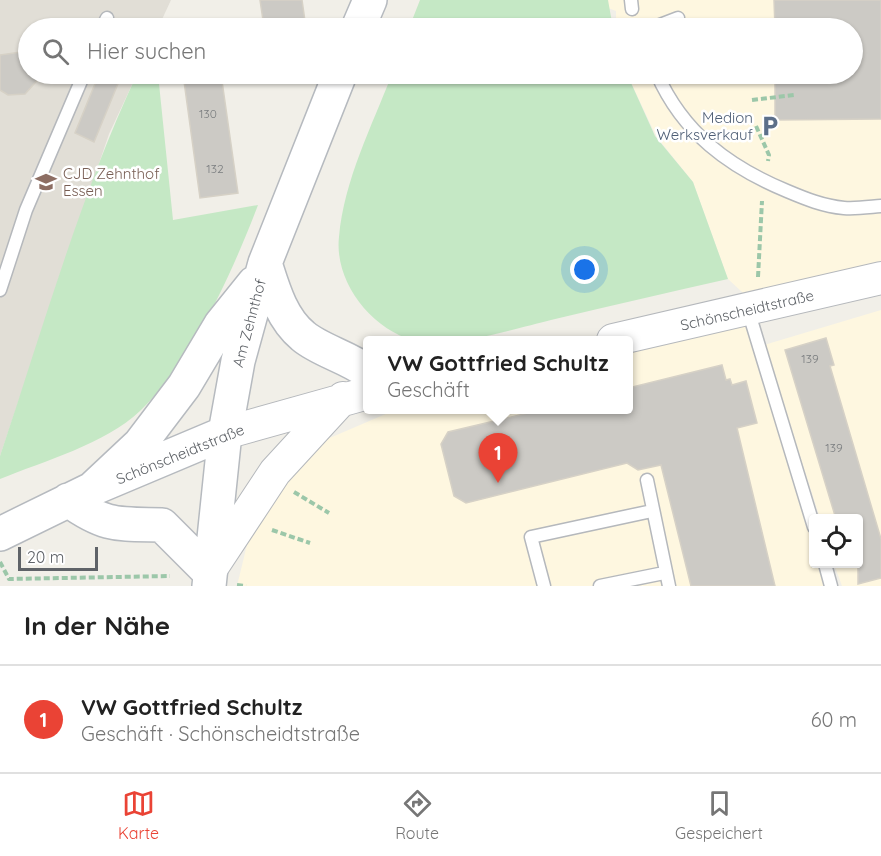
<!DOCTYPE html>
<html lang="de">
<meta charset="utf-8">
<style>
:root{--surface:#fff;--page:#f6f6f6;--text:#222;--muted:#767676;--line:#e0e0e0;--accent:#ea4335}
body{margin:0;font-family:Quicksand,sans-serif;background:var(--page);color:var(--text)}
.controls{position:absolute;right:18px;bottom:18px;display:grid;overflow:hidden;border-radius:6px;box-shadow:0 2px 4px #0004}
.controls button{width:54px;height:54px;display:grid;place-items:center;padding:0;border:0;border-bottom:2px solid var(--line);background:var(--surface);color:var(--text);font:30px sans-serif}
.scale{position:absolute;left:18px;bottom:15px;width:80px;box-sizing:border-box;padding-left:6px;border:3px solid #5f6368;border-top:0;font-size:16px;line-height:21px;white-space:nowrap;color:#5f6368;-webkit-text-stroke:4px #fff;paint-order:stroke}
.you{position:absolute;left:585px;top:270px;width:21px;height:21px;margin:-15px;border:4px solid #fff;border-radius:50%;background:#1a73e8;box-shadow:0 0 0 9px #1a73e833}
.badge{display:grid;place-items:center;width:39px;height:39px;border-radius:50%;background:var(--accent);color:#fff;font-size:20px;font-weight:700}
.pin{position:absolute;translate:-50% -50px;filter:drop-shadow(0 2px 3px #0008)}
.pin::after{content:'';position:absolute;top:32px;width:21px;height:18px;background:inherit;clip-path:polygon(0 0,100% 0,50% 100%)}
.popup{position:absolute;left:363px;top:336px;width:270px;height:78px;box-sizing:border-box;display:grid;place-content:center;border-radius:6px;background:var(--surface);filter:drop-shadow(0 2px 4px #0005);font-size:20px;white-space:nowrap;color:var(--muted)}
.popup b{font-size:22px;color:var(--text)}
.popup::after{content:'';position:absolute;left:50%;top:100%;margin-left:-12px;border:12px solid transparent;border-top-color:var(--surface)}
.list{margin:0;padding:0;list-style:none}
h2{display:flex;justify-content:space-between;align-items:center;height:78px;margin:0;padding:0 24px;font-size:26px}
h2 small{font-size:20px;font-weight:400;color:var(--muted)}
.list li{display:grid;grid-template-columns:39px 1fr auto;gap:18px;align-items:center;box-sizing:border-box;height:108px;padding:0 24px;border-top:2px solid var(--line)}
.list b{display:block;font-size:22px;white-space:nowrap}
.list p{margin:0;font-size:20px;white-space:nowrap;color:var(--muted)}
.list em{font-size:20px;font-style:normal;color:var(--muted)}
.icon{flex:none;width:33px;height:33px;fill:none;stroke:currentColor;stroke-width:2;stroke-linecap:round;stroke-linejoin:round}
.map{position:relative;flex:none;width:881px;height:586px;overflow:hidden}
.search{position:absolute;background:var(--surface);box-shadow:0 2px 4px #0004;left:18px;right:18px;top:18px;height:66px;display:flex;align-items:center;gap:15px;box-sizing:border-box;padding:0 21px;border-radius:33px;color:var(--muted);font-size:22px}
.sheet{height:186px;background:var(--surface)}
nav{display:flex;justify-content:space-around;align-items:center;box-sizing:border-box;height:84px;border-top:2px solid var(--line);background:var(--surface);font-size:16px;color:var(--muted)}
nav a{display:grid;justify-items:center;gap:3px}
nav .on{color:var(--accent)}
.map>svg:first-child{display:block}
</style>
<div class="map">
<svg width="881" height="586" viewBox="0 0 881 586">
<rect width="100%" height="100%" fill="#f1efe8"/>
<path fill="#fef7e0" d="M587,0H881V273L755,304L728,279L693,182L656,136L627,74H852V28H616V11Z
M881,310V586H842L834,564H858V518H820L764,345Z
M746,320L813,534L814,564H823L830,586H237L252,524L304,449L395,410H628L629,348Z"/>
<path fill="#e1ded6" d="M0,0H171L158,28H28V74H137L109,134L0,456Z"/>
<path fill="#c5e8c5" d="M420,0H608L613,28H409Z
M137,74H158L173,220L258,205C232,273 193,360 140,411C105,444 44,461 0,479V456C43,328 80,196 137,74Z
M392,74H627L655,136L693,182L728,279C669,292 610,306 551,320C513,329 451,350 413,340C371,329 334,281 339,237C344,180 372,126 392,74Z"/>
<path fill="#cccac5" stroke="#d6d1c6" stroke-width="1.5" d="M260,0H302L305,21L264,27Z
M774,0H881V119L775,120V74H852V28H775Z
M21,52L28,57V74H43L25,94L8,95L0,90V55Z
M99,74H122L94,142L75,133Z
M183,74H221L238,193L200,198Z
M826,338L834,365L830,366L881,539V578L858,584V519H836L785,350Z
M722,365L726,380L730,379L732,385L746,381L757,423L737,428L775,586H691L661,465L638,470L627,463L466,503L454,496L441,444L448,432L540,410H628V388Z"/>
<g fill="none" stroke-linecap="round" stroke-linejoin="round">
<defs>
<path id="service" d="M631,0L632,9
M102,28L107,18
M652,28L678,18
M657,74C683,133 729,167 787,191C806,199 823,206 844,208C856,209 869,207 881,206
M0,290L26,210L84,74
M748,310L814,527
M647,480L669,586
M825,564L831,586
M544,586L531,537L652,511
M600,586L664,573"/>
<path id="tertiary" d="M613,340L881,278
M225,433L368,393
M209,572L275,472L343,398"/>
<path id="secondary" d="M358,28L370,0
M265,263C273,288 281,318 303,336C319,350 348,357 368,372
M92,489L140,444L184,386L221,324L254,283
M68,500C106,527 117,524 162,525L209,572
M0,534L92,489L225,433
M209,586L225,433L238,361L265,263L340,74"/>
</defs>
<use href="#service" stroke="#b5b8bc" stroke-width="15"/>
<use href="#tertiary" stroke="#b5b8bc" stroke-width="34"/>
<use href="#secondary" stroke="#b6babf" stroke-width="36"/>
<path stroke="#9cc7a9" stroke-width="4" stroke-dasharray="6 3" stroke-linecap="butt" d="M738,26L794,23
M752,100L794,95
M756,126L769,155L768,161
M758,277L762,201
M294,492L329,513
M272,530L310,543
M0,562L9,579L170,576
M237,585L246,586"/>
<use href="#service" stroke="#fff" stroke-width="12"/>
<use href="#tertiary" stroke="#fff" stroke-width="32"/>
<use href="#secondary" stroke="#fff" stroke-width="33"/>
</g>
<defs>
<symbol id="parking-bare" viewBox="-9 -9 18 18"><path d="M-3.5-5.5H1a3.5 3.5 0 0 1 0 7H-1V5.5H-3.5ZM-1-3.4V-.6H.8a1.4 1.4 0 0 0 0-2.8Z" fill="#5c6f8a" stroke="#fff" stroke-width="2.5" paint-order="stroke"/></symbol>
<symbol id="school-bare" viewBox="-9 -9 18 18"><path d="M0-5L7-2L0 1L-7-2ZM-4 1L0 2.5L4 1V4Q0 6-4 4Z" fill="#8d6e63" stroke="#fff" stroke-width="2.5" paint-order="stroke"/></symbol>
</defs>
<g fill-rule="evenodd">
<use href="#parking-bare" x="755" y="111" width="30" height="30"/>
<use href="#school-bare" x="31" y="167" width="30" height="30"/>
</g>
<g text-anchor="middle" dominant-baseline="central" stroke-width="5" stroke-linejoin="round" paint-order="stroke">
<g font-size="12" fill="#7a7d7f">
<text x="208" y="113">130</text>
<text x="215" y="168">132</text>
<text x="810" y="358">139</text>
<text x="834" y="447">139</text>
</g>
<g font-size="15" fill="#4e5e75" stroke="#fff" text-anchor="end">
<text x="753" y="117">Medion<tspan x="753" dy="17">Werksverkauf</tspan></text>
</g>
<g font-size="15" fill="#785e54" stroke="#fff" text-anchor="start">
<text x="63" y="173">CJD Zehnthof<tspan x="63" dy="17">Essen</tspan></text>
</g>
<g font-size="15" fill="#5f6368" stroke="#fff">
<text transform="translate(747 310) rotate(-13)">Schönscheidtstraße</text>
<text transform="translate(249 323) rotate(-75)">Am Zehnthof</text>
<text transform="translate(180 454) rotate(-22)">Schönscheidtstraße</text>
</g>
</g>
</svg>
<div class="controls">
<button><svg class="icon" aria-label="locate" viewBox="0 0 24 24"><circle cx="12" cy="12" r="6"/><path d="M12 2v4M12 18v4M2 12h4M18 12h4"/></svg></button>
</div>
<div class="scale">20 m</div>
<div class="you"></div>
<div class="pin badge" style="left:498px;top:483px">1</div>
<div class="popup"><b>VW Gottfried Schultz</b>Geschäft</div>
<div class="search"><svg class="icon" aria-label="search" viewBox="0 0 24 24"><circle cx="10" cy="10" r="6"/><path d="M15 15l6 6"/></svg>Hier suchen</div>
</div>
<section class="sheet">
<h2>In der Nähe<small></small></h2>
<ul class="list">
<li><span class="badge">1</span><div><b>VW Gottfried Schultz</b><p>Geschäft · Schönscheidtstraße</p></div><em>60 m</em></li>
</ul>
</section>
<nav>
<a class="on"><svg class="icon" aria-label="map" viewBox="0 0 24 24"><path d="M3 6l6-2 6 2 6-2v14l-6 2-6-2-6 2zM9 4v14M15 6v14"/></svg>Karte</a>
<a><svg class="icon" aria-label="directions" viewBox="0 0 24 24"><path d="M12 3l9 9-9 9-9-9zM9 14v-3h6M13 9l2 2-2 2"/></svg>Route</a>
<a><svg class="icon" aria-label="saved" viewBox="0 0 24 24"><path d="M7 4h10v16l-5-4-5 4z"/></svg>Gespeichert</a>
</nav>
